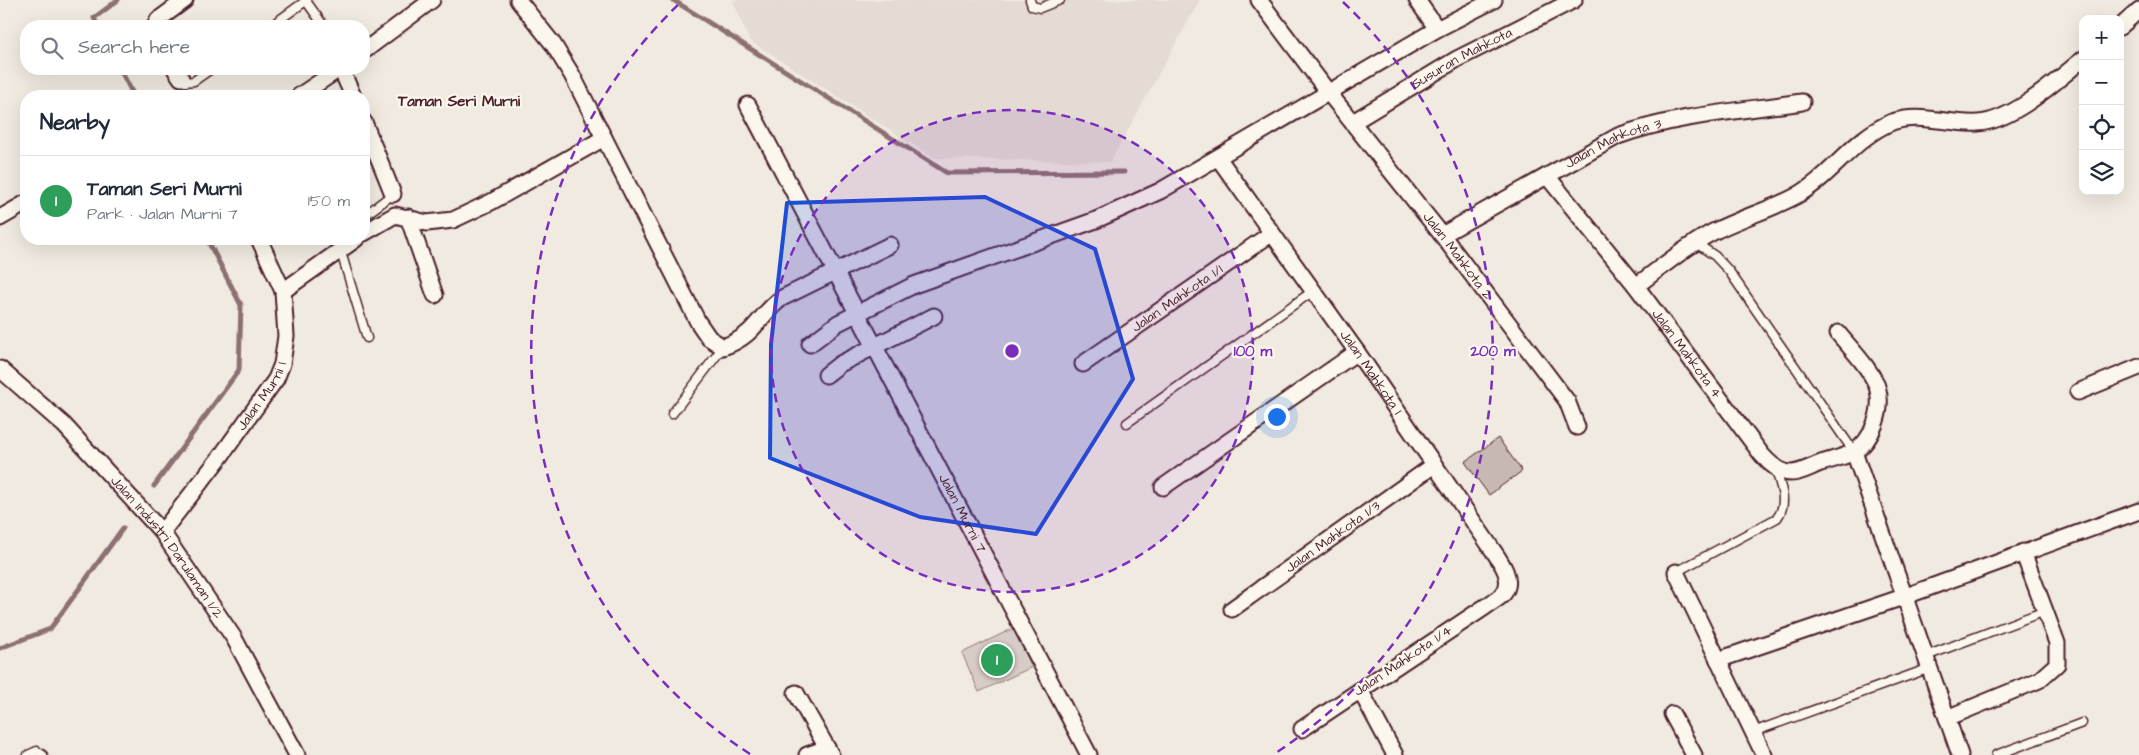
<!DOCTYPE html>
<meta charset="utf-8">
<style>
:root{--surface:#fff;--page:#f6f6f7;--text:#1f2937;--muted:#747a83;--line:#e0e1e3;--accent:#d93025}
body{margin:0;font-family:"Architects Daughter",sans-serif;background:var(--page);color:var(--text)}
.controls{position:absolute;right:15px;top:15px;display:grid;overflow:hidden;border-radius:10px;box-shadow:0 5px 20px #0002}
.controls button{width:45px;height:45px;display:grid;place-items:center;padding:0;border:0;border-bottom:1px solid var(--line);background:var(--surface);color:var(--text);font:25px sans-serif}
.you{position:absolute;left:1276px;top:416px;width:18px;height:18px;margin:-12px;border:4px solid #fff;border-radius:50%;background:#1a73e8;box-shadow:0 0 0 8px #1a73e833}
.badge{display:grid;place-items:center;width:32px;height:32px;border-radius:50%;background:var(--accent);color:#fff;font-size:16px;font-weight:700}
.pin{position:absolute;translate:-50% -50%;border:2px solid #fff;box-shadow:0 1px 5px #0006}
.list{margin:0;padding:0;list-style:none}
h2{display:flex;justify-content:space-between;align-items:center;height:65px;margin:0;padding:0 20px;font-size:21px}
h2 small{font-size:16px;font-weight:400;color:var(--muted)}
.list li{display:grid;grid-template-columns:32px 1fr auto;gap:15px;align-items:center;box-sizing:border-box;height:90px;padding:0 20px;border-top:1px solid var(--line)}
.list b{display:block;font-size:19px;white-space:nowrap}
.list p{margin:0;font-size:16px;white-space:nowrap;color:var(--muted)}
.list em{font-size:16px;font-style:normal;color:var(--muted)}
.icon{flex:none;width:28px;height:28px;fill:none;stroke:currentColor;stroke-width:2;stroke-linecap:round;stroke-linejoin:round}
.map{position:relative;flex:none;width:2139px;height:755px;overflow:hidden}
.search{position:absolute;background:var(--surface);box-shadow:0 5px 20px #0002;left:20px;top:20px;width:350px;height:55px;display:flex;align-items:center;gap:12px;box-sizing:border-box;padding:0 18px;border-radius:20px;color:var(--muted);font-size:19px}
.panel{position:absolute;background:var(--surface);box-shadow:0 5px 20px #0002;left:20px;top:90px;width:350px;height:155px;border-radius:20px}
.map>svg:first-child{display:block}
</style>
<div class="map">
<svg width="2139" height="755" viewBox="0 0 2139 755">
<rect width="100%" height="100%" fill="#f0eae0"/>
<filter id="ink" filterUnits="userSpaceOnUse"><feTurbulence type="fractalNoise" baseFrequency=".02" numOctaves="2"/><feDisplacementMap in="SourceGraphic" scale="10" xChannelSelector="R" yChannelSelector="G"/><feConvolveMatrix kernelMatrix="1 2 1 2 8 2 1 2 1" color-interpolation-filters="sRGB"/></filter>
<g filter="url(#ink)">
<path fill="#e4dbd2" d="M733,0H1200L1110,162L934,158L749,40Z"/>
<path fill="#d8ccc6" stroke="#917678" d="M1014,628L1032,667L979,692L962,653Z"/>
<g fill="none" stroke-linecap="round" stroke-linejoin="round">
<path stroke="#8c6f72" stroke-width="5" d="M673,0L947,173L1124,172
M98,26L94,18L118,0
M120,69L134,96
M154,486L239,370L241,305L207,239
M0,648L50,629L123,528"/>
</g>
<path fill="#c8b8b3" stroke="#4a1f2b" d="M1498,438L1522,471L1489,495L1465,462Z"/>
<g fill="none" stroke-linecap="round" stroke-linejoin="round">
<defs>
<path id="lane" d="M1030,0L1032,6L1040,8L1060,0
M306,1L324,26
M271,26L307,0
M181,78L185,82L194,81L211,69
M364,216L393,194
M337,239L367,338
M1696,243L1715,256L1729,271L1854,452
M672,414L723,347
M1127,423L1313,291
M1676,572L1777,518C1789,503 1780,484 1775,468
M1926,656L2045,611
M1753,732L1930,668
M28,755L37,751L43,755
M1996,755L2082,723"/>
<g id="street">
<path d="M518,0L553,44L572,75L698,322L709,338L723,347C757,335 758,315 782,298L890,245"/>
<path id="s1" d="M1259,0L1328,92L1442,235L1567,401L1577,427"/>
<path d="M1417,0L1437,29"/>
<path d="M155,26L158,20L185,0"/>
<path d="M2120,27L2139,10"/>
<path d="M364,51L432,0"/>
<path d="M175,69L181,78"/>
<path d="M341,69L353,96"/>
<path d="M299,96L339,69"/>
<path id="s2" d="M748,105L1089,755"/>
<path d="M364,122L393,194"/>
<path id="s3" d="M1353,122L1457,59L1574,0"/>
<path id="s4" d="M1219,159L1357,352L1490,546C1498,558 1515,578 1504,593C1500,598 1491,603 1485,607L1302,729"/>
<path id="s5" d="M1547,176L1636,286L1762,455C1770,464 1780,473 1791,473C1801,473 1812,466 1821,463C1831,460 1844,457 1854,452C1872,441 1883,411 1878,390C1874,372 1850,348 1838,333"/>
<path d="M408,217L435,295"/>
<path d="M0,218L26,203"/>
<path d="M364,233L395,215L427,223L453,220L491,202L604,138"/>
<path id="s6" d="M1442,235L1618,136C1676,115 1741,111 1802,102"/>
<path d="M1636,286C1661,268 1686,246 1713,232C1740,218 1770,210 1796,196C1832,176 1853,138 1892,122C1920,112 1949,125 1978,123C2013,121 2056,81 2083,59"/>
<path d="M283,291L356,239"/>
<path d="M810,344L838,323L914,285L1096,220L1160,191L1437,29L1494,0"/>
<path id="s7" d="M1083,364L1272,233"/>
<path id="s8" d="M0,369L64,425L162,532L234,638L297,755"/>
<path d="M826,375L840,364L934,316"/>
<path d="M2078,392L2139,367"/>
<path d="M1854,452L1960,755"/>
<path d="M1163,487L1357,352"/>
<path id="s9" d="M162,532L221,456L276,379L282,364L286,336L283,291L259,239"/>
<path d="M1676,572L1764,755"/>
<path id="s10" d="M1232,609L1434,465"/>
<path d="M1718,660L1906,596L2139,511"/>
<path d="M1360,690L1395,755"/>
<path d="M796,693L831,755"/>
<path d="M1672,714L1694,755"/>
<path d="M1947,718L2039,680L2057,664V643L2023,552"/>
<path d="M807,755L827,748"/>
</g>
</defs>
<use href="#lane" stroke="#4a1f2b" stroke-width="11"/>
<use href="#street" stroke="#4a1f2b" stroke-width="19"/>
<use href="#lane" stroke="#fbf7ec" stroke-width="8"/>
<use href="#street" stroke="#fbf7ec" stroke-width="15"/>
</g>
</g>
<path fill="#1d4ed8" fill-opacity="0.2" stroke="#1d4ed8" stroke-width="4" stroke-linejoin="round" d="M985,197L1095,249L1133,379L1036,534L920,517L770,458L771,344L787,203Z"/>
<circle cx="1012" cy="351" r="241" fill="#7b2cbf" fill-opacity=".12"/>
<g fill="none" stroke="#7b2cbf" stroke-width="2.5" stroke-dasharray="9 6">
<circle cx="1012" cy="351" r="241"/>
<path d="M750 754A481 481 0 0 1 681 2M1343 2A481 481 0 0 1 1274 754"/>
</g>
<g text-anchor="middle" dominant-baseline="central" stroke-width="4.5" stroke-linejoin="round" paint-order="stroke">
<g font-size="14" fill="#4a1f2b" stroke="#fbf7ec">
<text stroke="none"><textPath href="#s3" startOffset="126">Susuran Mahkota</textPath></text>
<text stroke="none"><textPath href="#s6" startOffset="195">Jalan Mahkota 3</textPath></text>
<text stroke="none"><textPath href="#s1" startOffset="324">Jalan Mahkota 2</textPath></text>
<text stroke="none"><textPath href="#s7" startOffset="115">Jalan Mahkota 1/1</textPath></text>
<text stroke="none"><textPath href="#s5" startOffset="226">Jalan Mahkota 4</textPath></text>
<text stroke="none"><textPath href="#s4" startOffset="262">Jalan Mahkota 1</textPath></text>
<text stroke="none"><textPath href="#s9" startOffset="169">Jalan Murni 1</textPath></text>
<text stroke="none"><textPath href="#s2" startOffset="461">Jalan Murni 7</textPath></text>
<text stroke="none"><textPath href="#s10" startOffset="124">Jalan Mahkota 1/3</textPath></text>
<text stroke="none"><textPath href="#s8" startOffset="245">Jalan Industri Darulaman 1/2</textPath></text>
<text transform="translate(1403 661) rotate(-34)">Jalan Mahkota 1/4</text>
</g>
<g font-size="15" font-weight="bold" fill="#4a1f2b" stroke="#fbf7ec">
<text x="459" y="101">Taman Seri Murni</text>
</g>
</g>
<circle cx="1012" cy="351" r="8" fill="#7b2cbf" stroke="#fbf7ec" stroke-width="2.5"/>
<g font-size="15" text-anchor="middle" font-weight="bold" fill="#7b2cbf" stroke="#fbf7ec" stroke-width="4.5" stroke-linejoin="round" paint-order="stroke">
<text x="1253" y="356">100 m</text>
<text x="1493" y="356">200 m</text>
</g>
</svg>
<div class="controls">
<button>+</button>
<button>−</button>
<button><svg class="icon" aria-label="locate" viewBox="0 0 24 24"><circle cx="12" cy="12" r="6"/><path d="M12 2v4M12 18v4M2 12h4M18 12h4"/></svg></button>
<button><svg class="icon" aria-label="layers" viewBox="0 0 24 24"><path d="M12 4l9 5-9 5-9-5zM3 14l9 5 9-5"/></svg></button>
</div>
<div class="you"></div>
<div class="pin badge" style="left:997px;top:660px;background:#2e9e5b">1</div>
<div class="search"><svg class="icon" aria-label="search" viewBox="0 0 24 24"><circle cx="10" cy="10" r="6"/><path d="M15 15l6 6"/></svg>Search here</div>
<section class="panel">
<h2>Nearby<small></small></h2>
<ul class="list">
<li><span class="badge" style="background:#2e9e5b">1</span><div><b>Taman Seri Murni</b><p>Park · Jalan Murni 7</p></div><em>150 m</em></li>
</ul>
</section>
</div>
